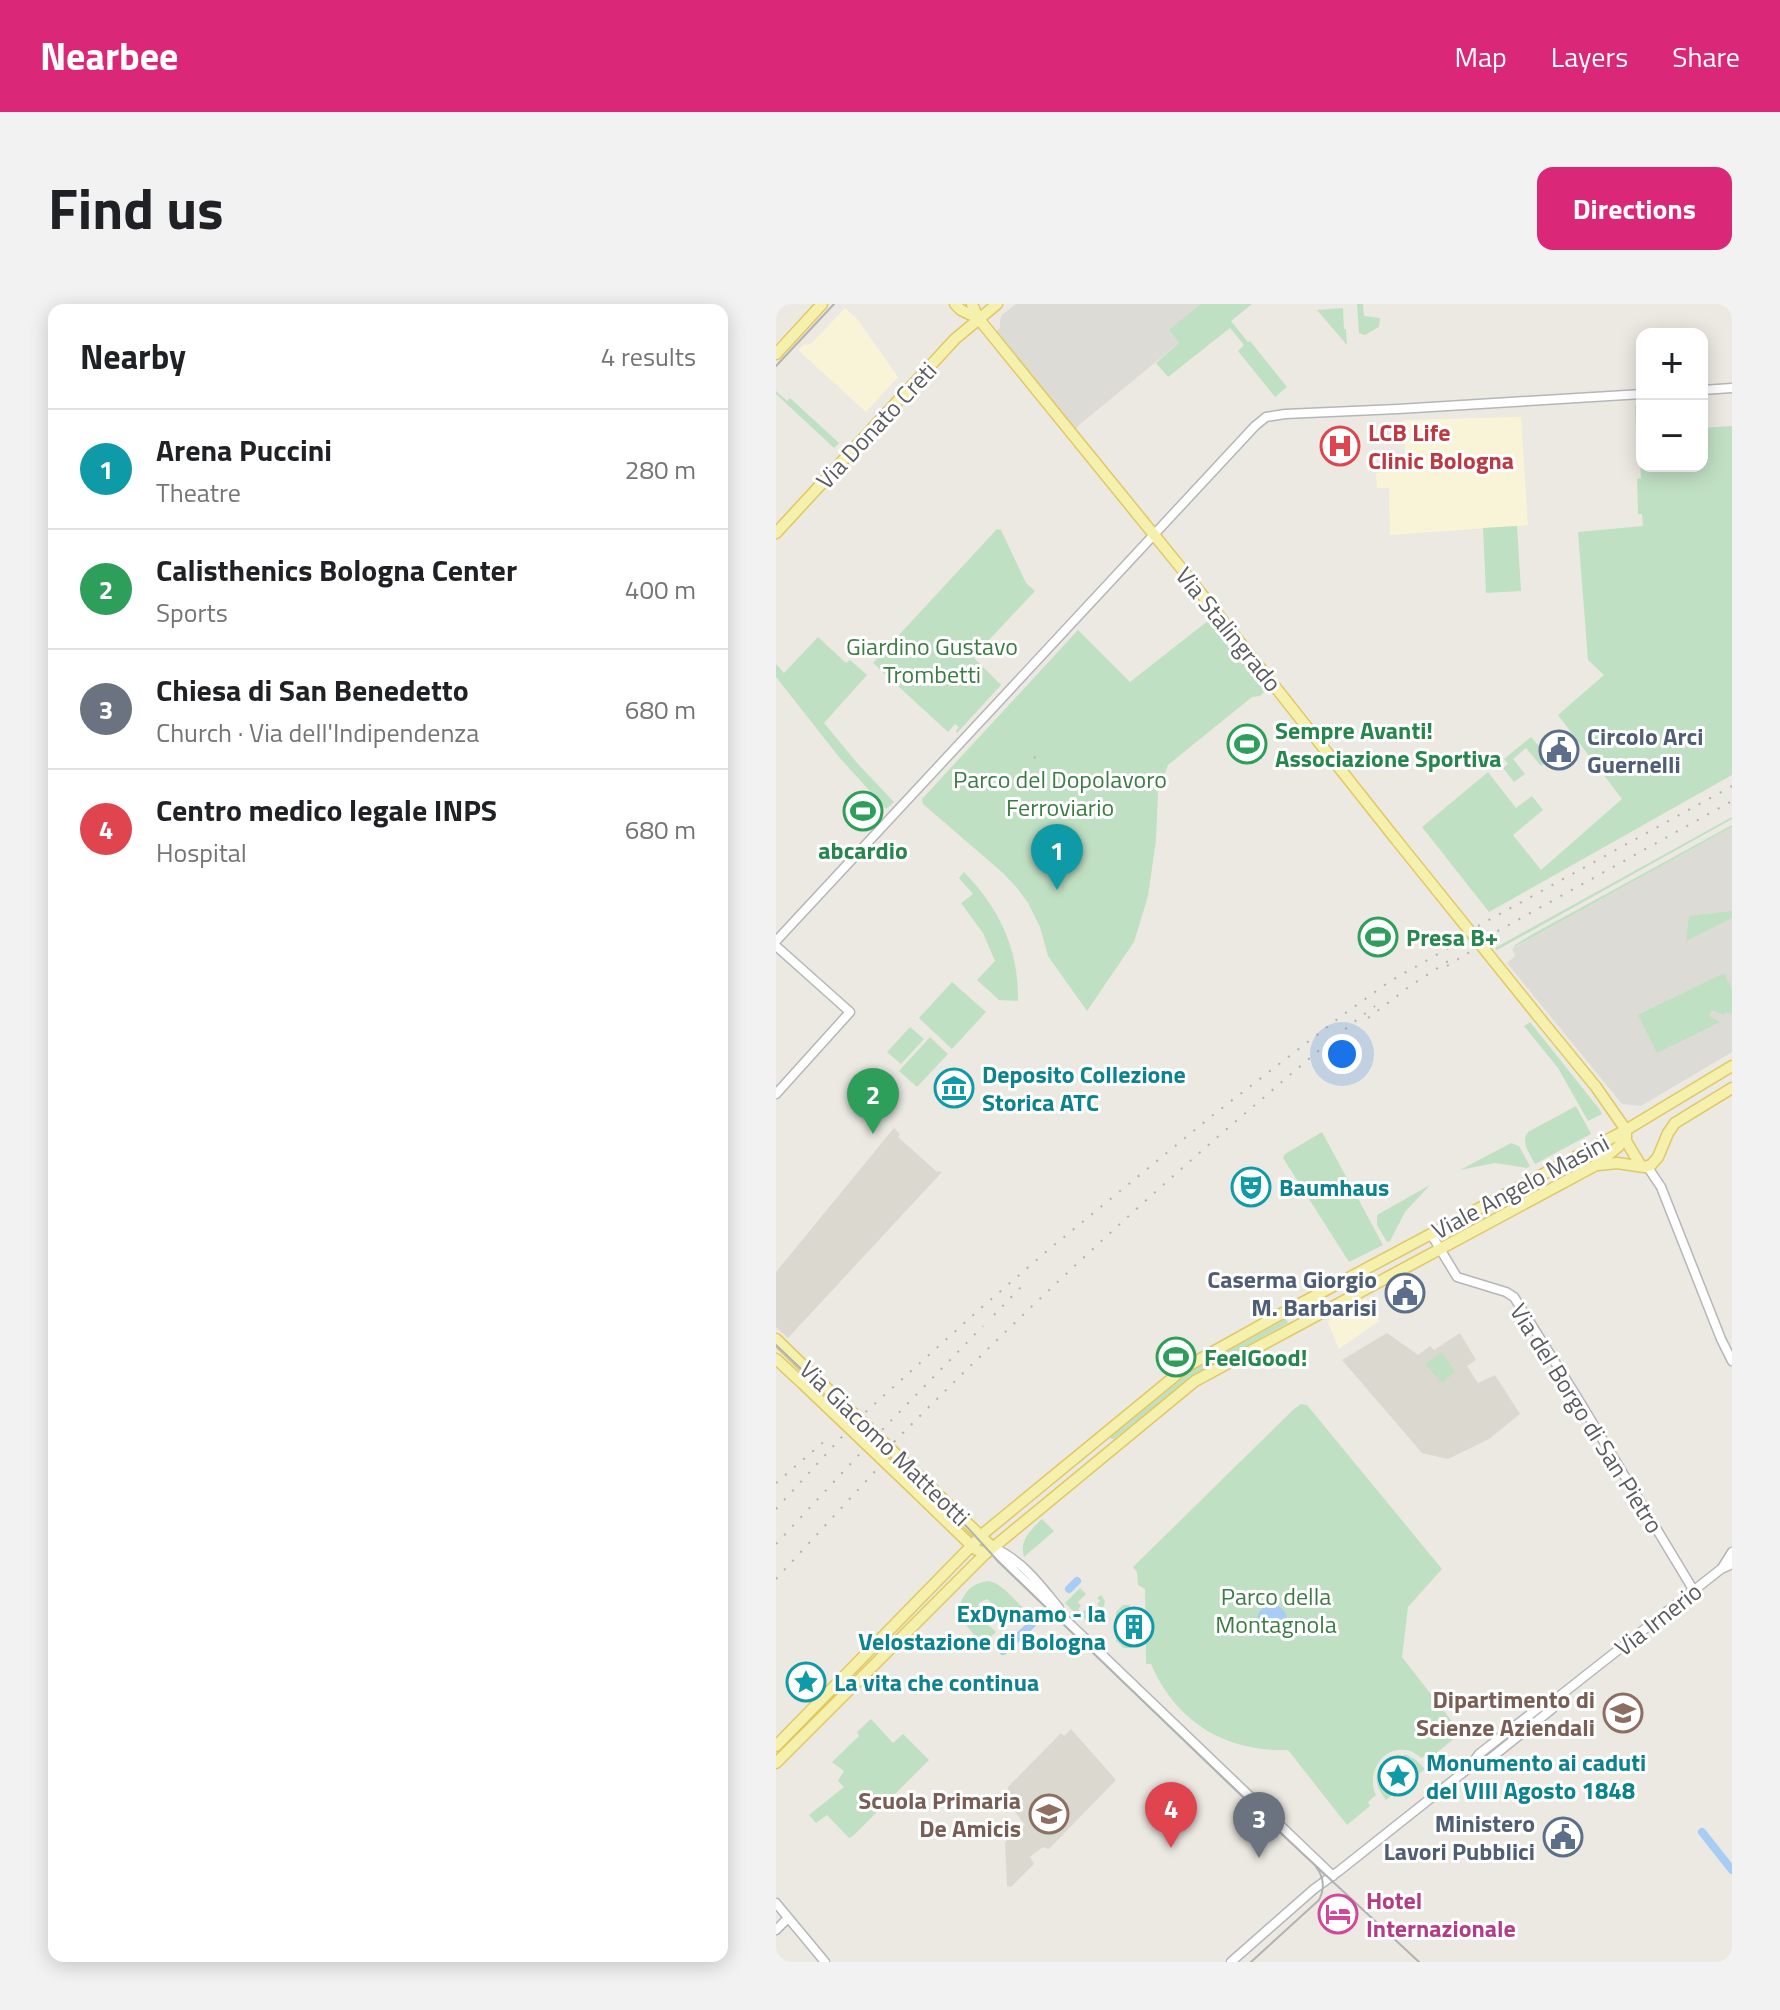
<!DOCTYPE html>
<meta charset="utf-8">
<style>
:root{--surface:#fff;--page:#f2f2f2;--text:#202124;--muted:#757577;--line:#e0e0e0;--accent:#db2777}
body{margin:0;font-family:"Titillium Web",sans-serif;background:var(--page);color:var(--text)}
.controls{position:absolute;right:24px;top:24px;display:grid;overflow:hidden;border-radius:16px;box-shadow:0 4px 20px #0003}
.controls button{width:72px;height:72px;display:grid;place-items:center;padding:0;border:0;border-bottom:2px solid var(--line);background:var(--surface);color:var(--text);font:40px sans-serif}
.you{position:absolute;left:566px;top:750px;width:28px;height:28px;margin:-20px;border:6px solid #fff;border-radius:50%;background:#1a73e8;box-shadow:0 0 0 12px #1a73e833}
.badge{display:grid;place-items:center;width:52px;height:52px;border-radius:50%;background:var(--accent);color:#fff;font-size:26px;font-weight:700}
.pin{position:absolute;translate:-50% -66px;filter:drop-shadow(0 2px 4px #0008)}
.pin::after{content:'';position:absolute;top:42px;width:28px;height:24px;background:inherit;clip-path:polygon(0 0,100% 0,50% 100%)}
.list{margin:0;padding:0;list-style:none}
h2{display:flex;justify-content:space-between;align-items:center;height:104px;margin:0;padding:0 32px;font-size:34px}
h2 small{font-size:26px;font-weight:400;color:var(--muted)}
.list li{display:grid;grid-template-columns:52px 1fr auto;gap:24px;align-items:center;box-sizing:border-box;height:120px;padding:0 32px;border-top:2px solid var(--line)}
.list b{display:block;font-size:30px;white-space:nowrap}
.list p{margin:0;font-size:26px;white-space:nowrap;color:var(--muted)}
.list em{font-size:26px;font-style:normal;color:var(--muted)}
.map{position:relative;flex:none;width:956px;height:1658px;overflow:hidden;border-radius:16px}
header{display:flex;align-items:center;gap:48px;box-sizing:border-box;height:112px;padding:0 40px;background:var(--accent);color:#fff}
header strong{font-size:38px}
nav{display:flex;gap:44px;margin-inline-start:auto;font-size:28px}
.intro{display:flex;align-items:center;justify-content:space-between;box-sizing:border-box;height:192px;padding:0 48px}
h1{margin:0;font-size:56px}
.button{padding:20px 36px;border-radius:16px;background:var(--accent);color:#fff;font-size:28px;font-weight:700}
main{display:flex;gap:48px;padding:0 48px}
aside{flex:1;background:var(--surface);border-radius:16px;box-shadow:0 4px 20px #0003}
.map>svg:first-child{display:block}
</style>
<header>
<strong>Nearbee</strong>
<nav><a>Map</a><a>Layers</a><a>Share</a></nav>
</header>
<div class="intro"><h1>Find us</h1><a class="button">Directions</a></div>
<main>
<aside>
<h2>Nearby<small>4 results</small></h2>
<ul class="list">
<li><span class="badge" style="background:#0f9aa8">1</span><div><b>Arena Puccini</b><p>Theatre</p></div><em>280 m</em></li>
<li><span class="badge" style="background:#2e9e5b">2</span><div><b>Calisthenics Bologna Center</b><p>Sports</p></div><em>400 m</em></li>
<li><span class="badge" style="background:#6b7280">3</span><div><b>Chiesa di San Benedetto</b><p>Church · Via dell'Indipendenza</p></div><em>680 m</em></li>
<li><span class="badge" style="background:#e0444e">4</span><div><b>Centro medico legale INPS</b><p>Hospital</p></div><em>680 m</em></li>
</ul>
</aside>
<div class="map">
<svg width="956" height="1658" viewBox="0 0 956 1658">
<rect width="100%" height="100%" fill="#ebe9e1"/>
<path fill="#f9f4d8" d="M69,4L82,16L122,73L90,108L22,46L28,40L32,41L36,39Z
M745,113L752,221L614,231L613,184H601L600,169L613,167V151H629L627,116Z
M590,994L603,1017L563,1045L552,1019L554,1013Z"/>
<path fill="#dcdbd6" d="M240,0H424L394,26L403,39L303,121L296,130L216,31L224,24V16L226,11Z
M956,523V748L865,802L846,800L731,659L739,652L736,645Z"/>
<path fill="#dad8cf" d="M118,824L124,830L122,833L160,867L166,868L12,1034L0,1023V968Z
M611,1029L642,1051L654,1042L658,1046L684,1029L700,1056L691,1062L702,1079L719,1071L744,1110L713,1135L672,1155L646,1149L566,1056Z
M295,1425L340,1476L273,1545L267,1543L254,1553L258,1560L235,1583L231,1582L229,1538L249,1521L232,1499V1483L285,1429L288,1432Z"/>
<path fill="#c0e0c3" d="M424,0H476L455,17L472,38L474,37L511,83L499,93L462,47L468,41L454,24L392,73L380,59L403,39L393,26Z
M581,0H587L588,12L604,14L603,23L589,31L583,29Z
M567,4L568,25H570L571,41L541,6Z
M0,87L11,97L14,94L63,139L58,144L0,90Z
M859,102H866V162H926V124L956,122V471L713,608L646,523L712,468L740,504L756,492L767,506L737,531L765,566L846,495L782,411L828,371L812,356L802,228L867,222L866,210H862L861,175L865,174L864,155H861Z
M741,222L745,287L710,289L707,224Z
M221,225L225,226L250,279L259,287L197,353L225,381L181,429L180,427L183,423L179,420L172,428L97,359Z
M433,316L489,387L484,392L476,393L392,461L382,488L380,536L372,592L358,638L311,707L272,652L264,623L252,599L241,584L227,569L147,500L146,495L302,326L354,378Z
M42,333L70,359L74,356L91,371L48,419L82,460L118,498L110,505L63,453L0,373V360L8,369Z
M755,433L774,455L765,462L750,444L737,455L749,470L738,478L727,464L732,460L728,455Z
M956,513V515L721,646L719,644Z
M956,521V523L737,644L739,641L755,631Z
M188,568C224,605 243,646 242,697L223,696L201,676L219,657L207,629L185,599L197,590L183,574Z
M956,607V614L910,637L913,612Z
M948,669L956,685V709L955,710L949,708L948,711L936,706L933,712L944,718L881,749L862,711Z
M176,678L210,708L176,745L143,714Z
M754,718L824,806L826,810L812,817L782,764L748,722Z
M134,723L148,735L125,760L111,748Z
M154,733L172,750L141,783L123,767Z
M800,802L815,830L759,860C754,849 744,839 752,828Z
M546,828L607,941L573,958L507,854L509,850Z
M735,839L743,842L754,862L751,864L719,859L684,866Z
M654,881L629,908L614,937L611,938L601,921V911Z
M510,1015L512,1019L417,1072L338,1135H335V1132L417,1066Z
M666,1048L679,1068L666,1079L649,1060Z
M525,1100L531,1101L666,1265L632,1303L626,1353L685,1429L658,1451L654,1447L646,1454C641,1451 636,1446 629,1446C605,1443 590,1471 600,1491L592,1498L594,1502L571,1521L512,1446C449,1448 400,1418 375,1360H370L369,1285L362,1281L361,1268L357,1263L518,1105Z
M266,1215L278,1227L248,1253C243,1236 255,1226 266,1215Z
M213,1277C227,1281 236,1293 246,1303L233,1315L211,1295L203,1299C199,1311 212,1320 220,1328L207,1340C194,1326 174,1309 190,1289C196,1281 203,1278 213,1277Z
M304,1284L310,1290L302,1298L305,1302L302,1305L305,1308L317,1304L320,1306L324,1303L321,1300L324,1297L321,1294L325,1291L329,1297L327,1305L314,1316L305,1315L289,1299Z
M347,1301H354L355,1344H348L340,1337V1308Z
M95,1415L117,1439L127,1430L153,1456L77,1532L73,1534L51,1511L40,1519L33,1511L68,1483L62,1477L68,1467L56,1458L83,1432L81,1428Z
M631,1451L640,1456L649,1465L610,1496C591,1473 602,1452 631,1451Z"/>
<path fill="#a7ccf5" d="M481 1316a15 15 0 1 1 30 0a15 15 0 1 1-30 0Z"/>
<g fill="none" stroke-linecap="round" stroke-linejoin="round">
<path stroke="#a7ccf5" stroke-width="8" d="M293,1285L301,1277
M241,1334L256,1320
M227,1347L239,1336
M926,1528L956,1566"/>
<defs>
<path id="minor" d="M926,86L956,84
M0,637L479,122L490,113L509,110L622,105L866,90
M0,642L74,708L0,790
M871,862L885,883L945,1035L956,1057
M655,930L681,973L730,988L738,993L799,1090L918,1287
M216,1243L225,1254L557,1572
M218,1244C246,1256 264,1281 283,1304
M946,1264L956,1248
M695,1462L710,1458L715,1454L776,1405L781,1394
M0,1599L49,1658
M0,1626L12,1614
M455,1658L538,1585L563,1567L694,1463L703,1450L770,1398L781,1394L945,1265L956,1260"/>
<path id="major" d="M179,0L185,6L202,14
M196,0L202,14L409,269L618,533
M0,50L46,0
M0,229L179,35L221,0
M762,712L820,783L850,826
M850,828V837L865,862
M822,861L841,859L868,863L875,861L882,853L892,829L899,819L956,784
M0,1035L36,1070
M0,1055L26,1079
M145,1174L216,1243
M136,1184L199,1245L206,1248L212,1247
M0,1442L208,1229L410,1063L505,1010L850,826L956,762
M0,1459L208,1251L419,1077L820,861L843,842L850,826"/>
</defs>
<use href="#minor" stroke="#b4b6ba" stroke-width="11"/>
<use href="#major" stroke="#e0c865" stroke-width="13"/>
<use href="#minor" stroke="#fff" stroke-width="8"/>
<use href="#major" stroke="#f5f0ac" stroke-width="10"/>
<path stroke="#b1b2b2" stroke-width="2" d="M0,62L58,0
M0,1041L191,1223L221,1256L343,1374L496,1521L643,1658
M475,1658L543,1596C549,1584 548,1573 540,1563"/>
<path stroke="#b1b2b2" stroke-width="2" stroke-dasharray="2 10" stroke-linecap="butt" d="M258,454L264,449
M702,622L956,482
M711,633L956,497
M671,662L697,646
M592,714L634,682L677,654
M218,1011L245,983
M118,1138C237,1018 358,903 486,795C523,763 560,731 599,702
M0,1179L51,1135
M0,1205L83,1114L205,1004L271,947L437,811L568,710L613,678L688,635
M0,1240L107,1125L207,1022
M0,1275L103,1163"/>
<defs>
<path id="major-bridge" d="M618,533L762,712
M36,1070L145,1174
M26,1079L136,1184"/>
</defs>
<use href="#major-bridge" stroke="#e0c865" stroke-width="13" stroke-linecap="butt"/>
<use href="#major-bridge" stroke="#f5f0ac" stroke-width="10"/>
</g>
<defs>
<symbol id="hospital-ring" viewBox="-11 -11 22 22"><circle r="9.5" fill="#fff" stroke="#e0444e" stroke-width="1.5"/><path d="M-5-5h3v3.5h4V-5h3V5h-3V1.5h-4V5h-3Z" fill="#e0444e"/></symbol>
<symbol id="stadium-ring" viewBox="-11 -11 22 22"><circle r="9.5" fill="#fff" stroke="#2e9e5b" stroke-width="1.5"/><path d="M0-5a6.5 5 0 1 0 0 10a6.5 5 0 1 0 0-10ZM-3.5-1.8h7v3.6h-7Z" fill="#2e9e5b"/></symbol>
<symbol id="civic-ring" viewBox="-11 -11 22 22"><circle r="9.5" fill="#fff" stroke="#5c6f8a" stroke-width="1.5"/><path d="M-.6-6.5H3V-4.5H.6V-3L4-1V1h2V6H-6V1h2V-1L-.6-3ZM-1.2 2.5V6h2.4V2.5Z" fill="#5c6f8a"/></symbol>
<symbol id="museum-ring" viewBox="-11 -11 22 22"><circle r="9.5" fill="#fff" stroke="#0f9aa8" stroke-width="1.5"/><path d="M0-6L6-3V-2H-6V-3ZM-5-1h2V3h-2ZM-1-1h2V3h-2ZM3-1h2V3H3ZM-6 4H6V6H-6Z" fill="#0f9aa8"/></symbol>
<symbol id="theatre-ring" viewBox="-11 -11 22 22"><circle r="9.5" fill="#fff" stroke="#0f9aa8" stroke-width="1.5"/><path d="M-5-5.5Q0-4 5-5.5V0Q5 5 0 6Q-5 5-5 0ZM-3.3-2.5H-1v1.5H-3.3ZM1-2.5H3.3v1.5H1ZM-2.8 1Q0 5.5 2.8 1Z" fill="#0f9aa8"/></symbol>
<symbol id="building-ring" viewBox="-11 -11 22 22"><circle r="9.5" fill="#fff" stroke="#0f9aa8" stroke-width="1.5"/><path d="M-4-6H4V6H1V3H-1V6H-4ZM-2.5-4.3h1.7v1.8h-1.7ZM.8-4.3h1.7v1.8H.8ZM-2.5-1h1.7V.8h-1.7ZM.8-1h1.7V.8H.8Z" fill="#0f9aa8"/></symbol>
<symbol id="sight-ring" viewBox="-11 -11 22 22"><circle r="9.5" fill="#fff" stroke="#0f9aa8" stroke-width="1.5"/><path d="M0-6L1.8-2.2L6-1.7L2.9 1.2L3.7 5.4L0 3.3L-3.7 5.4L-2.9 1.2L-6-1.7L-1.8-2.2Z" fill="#0f9aa8"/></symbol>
<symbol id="university-ring" viewBox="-11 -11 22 22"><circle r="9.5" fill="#fff" stroke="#8d6e63" stroke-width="1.5"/><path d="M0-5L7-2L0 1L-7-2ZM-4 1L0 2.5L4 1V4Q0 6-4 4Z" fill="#8d6e63"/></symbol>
<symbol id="school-ring" viewBox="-11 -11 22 22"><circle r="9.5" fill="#fff" stroke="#8d6e63" stroke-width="1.5"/><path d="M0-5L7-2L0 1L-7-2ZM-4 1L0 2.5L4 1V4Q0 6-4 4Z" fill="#8d6e63"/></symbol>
<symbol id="hotel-ring" viewBox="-11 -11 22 22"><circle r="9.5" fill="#fff" stroke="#d1479c" stroke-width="1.5"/><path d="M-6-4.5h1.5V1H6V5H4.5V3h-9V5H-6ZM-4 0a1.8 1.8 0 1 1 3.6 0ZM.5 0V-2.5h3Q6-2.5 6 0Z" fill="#d1479c"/></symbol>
</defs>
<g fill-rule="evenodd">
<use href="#hospital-ring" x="542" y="120" width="44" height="44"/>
<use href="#stadium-ring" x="449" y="418" width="44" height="44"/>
<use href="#civic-ring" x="761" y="424" width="44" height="44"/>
<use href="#stadium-ring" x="65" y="485" width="44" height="44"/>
<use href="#stadium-ring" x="580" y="611" width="44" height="44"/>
<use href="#museum-ring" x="156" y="762" width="44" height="44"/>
<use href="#theatre-ring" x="453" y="861" width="44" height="44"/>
<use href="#civic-ring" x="607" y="967" width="44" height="44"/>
<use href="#stadium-ring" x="378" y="1031" width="44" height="44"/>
<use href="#building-ring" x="336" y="1301" width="44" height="44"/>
<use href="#sight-ring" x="8" y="1356" width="44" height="44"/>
<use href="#university-ring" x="825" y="1387" width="44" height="44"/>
<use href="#sight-ring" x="600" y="1450" width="44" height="44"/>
<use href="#school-ring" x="251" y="1488" width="44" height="44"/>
<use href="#civic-ring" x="765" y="1511" width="44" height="44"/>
<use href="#hotel-ring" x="540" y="1588" width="44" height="44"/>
</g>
<g text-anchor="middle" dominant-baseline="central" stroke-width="6" stroke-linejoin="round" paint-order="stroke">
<g font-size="24" fill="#5a5c60" stroke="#fff">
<text transform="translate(100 121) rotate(-47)">Via Donato Creti</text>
<text transform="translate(453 325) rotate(51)">Via Stalingrado</text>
<text transform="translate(744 882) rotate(-28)">Viale Angelo Masini</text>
<text transform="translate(811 1114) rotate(58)">Via del Borgo di San Pietro</text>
<text transform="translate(109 1139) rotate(44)">Via Giacomo Matteotti</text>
<text transform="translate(882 1315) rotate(-38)">Via Irnerio</text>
</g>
<g font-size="24" font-weight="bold" fill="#be3a42" stroke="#fff" text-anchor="start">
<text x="592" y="128">LCB Life<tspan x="592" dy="28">Clinic Bologna</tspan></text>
</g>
<g font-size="24" fill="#3d7c45" stroke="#fff">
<text x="156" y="342">Giardino Gustavo<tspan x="156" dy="28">Trombetti</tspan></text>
<text x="284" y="475">Parco del Dopolavoro<tspan x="284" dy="28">Ferroviario</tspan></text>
<text x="500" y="1292">Parco della<tspan x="500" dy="28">Montagnola</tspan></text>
</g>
<g font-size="24" font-weight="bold" fill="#27864d" stroke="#fff" text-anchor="start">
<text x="499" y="426">Sempre Avanti!<tspan x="499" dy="28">Associazione Sportiva</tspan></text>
<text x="87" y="546" text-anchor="middle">abcardio</text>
<text x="630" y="633">Presa B+</text>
<text x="428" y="1053">FeelGood!</text>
</g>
<g font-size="24" font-weight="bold" fill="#4e5e75" stroke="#fff" text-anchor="end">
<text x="811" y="432" text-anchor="start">Circolo Arci<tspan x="811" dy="28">Guernelli</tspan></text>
<text x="601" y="975">Caserma Giorgio<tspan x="601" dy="28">M. Barbarisi</tspan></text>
<text x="759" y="1519">Ministero<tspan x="759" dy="28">Lavori Pubblici</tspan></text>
</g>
<g font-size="24" font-weight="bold" fill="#0d838f" stroke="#fff" text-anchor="start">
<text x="206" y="770">Deposito Collezione<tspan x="206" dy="28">Storica ATC</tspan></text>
<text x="503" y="883">Baumhaus</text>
<text x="330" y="1309" text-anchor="end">ExDynamo - la<tspan x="330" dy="28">Velostazione di Bologna</tspan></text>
<text x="58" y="1378">La vita che continua</text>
<text x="650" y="1458">Monumento ai caduti<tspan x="650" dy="28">del VIII Agosto 1848</tspan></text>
</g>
<g font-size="24" font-weight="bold" fill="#785e54" stroke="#fff" text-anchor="end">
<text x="819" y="1395">Dipartimento di<tspan x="819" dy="28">Scienze Aziendali</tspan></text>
<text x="245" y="1496">Scuola Primaria<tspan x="245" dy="28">De Amicis</tspan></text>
</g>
<g font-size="24" font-weight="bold" fill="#b23c85" stroke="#fff" text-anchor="start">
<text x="590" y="1596">Hotel<tspan x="590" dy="28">Internazionale</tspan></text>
</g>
</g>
</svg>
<div class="controls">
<button>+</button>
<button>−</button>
</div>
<div class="you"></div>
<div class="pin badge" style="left:281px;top:586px;background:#0f9aa8">1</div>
<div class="pin badge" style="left:97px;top:830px;background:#2e9e5b">2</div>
<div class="pin badge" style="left:483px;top:1554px;background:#6b7280">3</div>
<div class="pin badge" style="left:395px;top:1544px;background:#e0444e">4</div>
</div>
</main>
